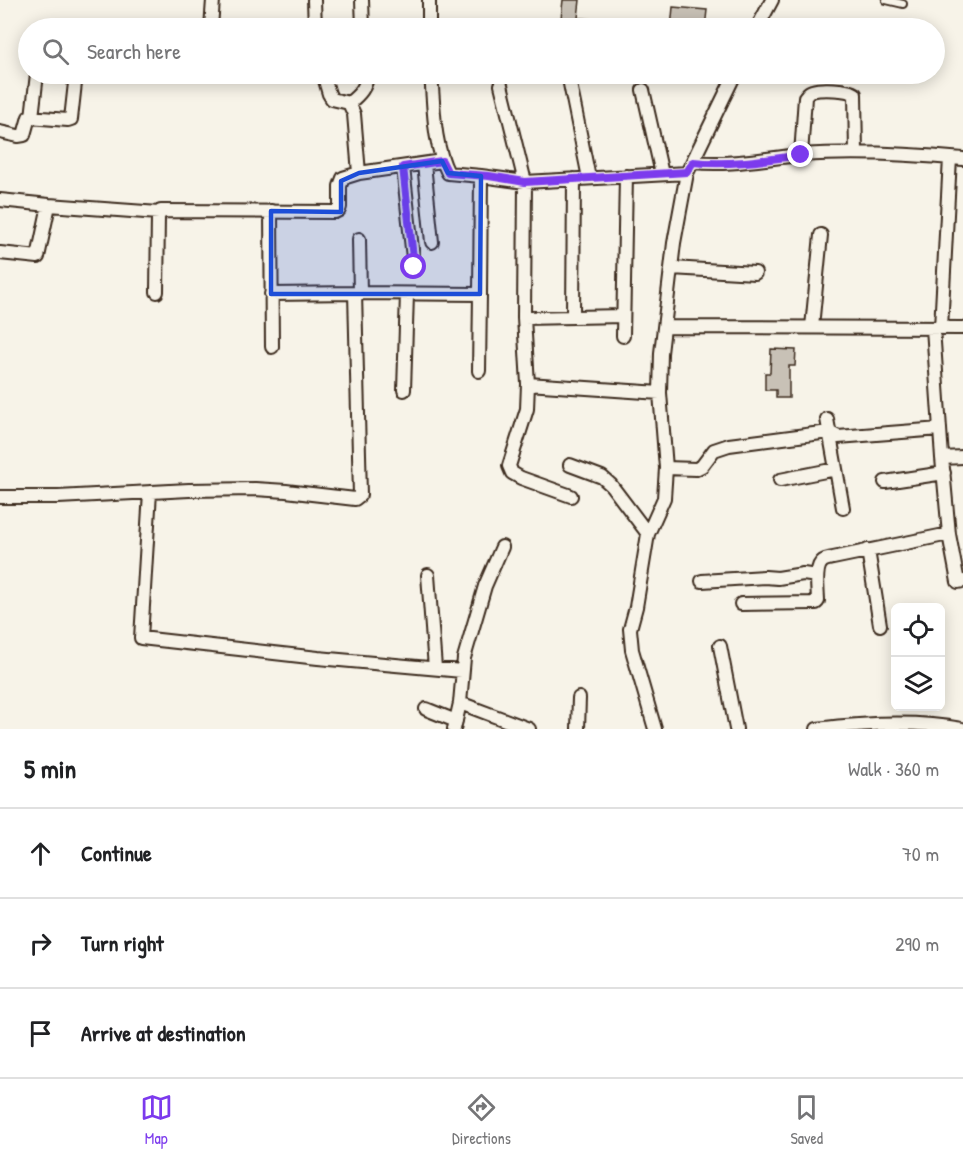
<!DOCTYPE html>
<meta charset="utf-8">
<style>
:root{--surface:#fff;--page:#f2f2f2;--text:#202124;--muted:#757577;--line:#e0e0e0;--accent:#7c3aed}
body{margin:0;font-family:"Patrick Hand",sans-serif;background:var(--page);color:var(--text)}
.controls{position:absolute;right:18px;bottom:18px;display:grid;overflow:hidden;border-radius:9px;box-shadow:0 3px 15px #0003}
.controls button{width:54px;height:54px;display:grid;place-items:center;padding:0;border:0;border-bottom:2px solid var(--line);background:var(--surface);color:var(--text);font:30px sans-serif}
.stop{position:absolute;width:18px;height:18px;margin:-14px;border:4px solid #7c3aed;border-radius:50%;background:#fff}
.stop.end{background:#7c3aed;border-color:#fff;box-shadow:0 2px 6px #0008}
.list{margin:0;padding:0;list-style:none}
h2{display:flex;justify-content:space-between;align-items:center;height:78px;margin:0;padding:0 24px;font-size:26px}
h2 small{font-size:20px;font-weight:400;color:var(--muted)}
.list li{display:grid;grid-template-columns:39px 1fr auto;gap:18px;align-items:center;box-sizing:border-box;height:90px;padding:0 24px;border-top:2px solid var(--line)}
.list b{display:block;font-size:22px;white-space:nowrap}
.list em{font-size:20px;font-style:normal;color:var(--muted)}
.icon{flex:none;width:33px;height:33px;fill:none;stroke:currentColor;stroke-width:2;stroke-linecap:round;stroke-linejoin:round}
.map{position:relative;flex:none;width:963px;height:729px;overflow:hidden}
.search{position:absolute;background:var(--surface);box-shadow:0 3px 15px #0003;left:18px;right:18px;top:18px;height:66px;display:flex;align-items:center;gap:15px;box-sizing:border-box;padding:0 21px;border-radius:33px;color:var(--muted);font-size:22px}
.sheet{height:348px;background:var(--surface)}
nav{display:flex;justify-content:space-around;align-items:center;box-sizing:border-box;height:84px;border-top:2px solid var(--line);background:var(--surface);font-size:16px;color:var(--muted)}
nav a{display:grid;justify-items:center;gap:3px}
nav .on{color:var(--accent)}
.map>svg:first-child{display:block}
</style>
<div class="map">
<svg width="963" height="729" viewBox="0 0 963 729">
<rect width="100%" height="100%" fill="#f7f3e8"/>
<filter id="ink" filterUnits="userSpaceOnUse"><feTurbulence type="fractalNoise" baseFrequency=".0167" numOctaves="2"/><feDisplacementMap in="SourceGraphic" scale="12" xChannelSelector="R" yChannelSelector="G"/><feConvolveMatrix kernelMatrix="1 2 1 2 8 2 1 2 1" color-interpolation-filters="sRGB"/></filter>
<g filter="url(#ink)">
<path fill="#c8c1b6" stroke="#3b2a1e" stroke-width="1.5" d="M563,0H580L578,18L644,22V28H560Z
M673,7L707,10L705,28H671Z
M771,349L796,350L795,366H789V398H776V390H765V373H770Z"/>
<g fill="none" stroke-linecap="round" stroke-linejoin="round">
<defs>
<path id="service" d="M886,0L903,4"/>
<path id="minor" d="M314,0L315,28
M362,0L363,28
M211,28L213,0
M429,28V0
M757,28L772,0
M431,74C434,107 433,143 448,173L481,176
M324,77L329,94L332,99L349,103L354,114L359,173
M570,84L589,178
M501,85L525,182L524,318L528,384L660,393
M643,90L662,174
M349,103C359,95 367,87 367,74
M32,117L37,74
M0,132L18,136L24,135L29,117L68,120L71,119L76,74
M801,155L805,97C808,94 808,92 812,91C821,88 848,89 855,94L856,153
M693,162C731,166 765,158 802,155C856,151 910,154 963,159
M424,164L432,242
M403,167L414,267
M0,200L49,205L159,213
M271,211L272,347
M359,239L360,293
M0,253L38,257L49,205
M672,268L755,273
M157,292L158,217L161,211L335,212L339,210L340,207V186L343,178L359,173L442,161
M271,294L355,293
M573,317L574,179
M524,318L623,316
M665,327L963,328
M812,327L821,235
M933,328L942,458L949,534L958,582L963,581
M941,328L950,158
M623,336L626,176
M479,371L480,294
M528,384L527,409L509,466L512,473L521,478L571,496
M404,390L407,294
M827,419L843,508
M942,458L963,457
M570,465L602,477L611,485L648,534
M666,468L696,469L702,466L714,450L729,445L829,432L838,437L940,429
M780,480L836,469
M885,482L944,473
M150,492L141,638L318,658L462,671
M0,497H58L189,490L255,489L286,491L355,499L360,495L355,293L480,294L481,176L525,182L687,173L735,74
M502,547L485,586L464,658L460,703L529,729
M868,550L880,625
M428,575L435,668
M702,581L765,577L778,578L803,574L817,576
M741,604L816,603L818,601C818,591 814,567 823,561C826,559 829,559 833,558L949,534
M720,646L736,729
M426,709L456,721
M454,729L460,703
M578,729L579,698
M655,729L632,650L630,629L636,607L648,534L664,498L666,468L660,393L661,353L674,243L687,173
M817,729C865,723 915,720 962,729"/>
</defs>
<use href="#service" stroke="#3b2a1e" stroke-width="10"/>
<use href="#minor" stroke="#3b2a1e" stroke-width="16"/>
<use href="#service" stroke="#f7f3e8" stroke-width="6"/>
<use href="#minor" stroke="#f7f3e8" stroke-width="12"/>
</g>
</g>
<g fill="none" stroke-linecap="round" stroke-linejoin="round" filter="url(#ink)">
<path stroke="#7c3aed" stroke-width="8" d="M414,267L403,167L442,161L448,173L489,176L525,182L687,172L693,162C729,166 765,160 801,155"/>
</g>
<path fill="#1d4ed8" fill-opacity="0.2" stroke="#1d4ed8" stroke-width="4.5" stroke-linejoin="round" d="M442,161L448,173L481,176L480,294H271V211L341,212V181L359,173Z"/>
</svg>
<div class="controls">
<button><svg class="icon" aria-label="locate" viewBox="0 0 24 24"><circle cx="12" cy="12" r="6"/><path d="M12 2v4M12 18v4M2 12h4M18 12h4"/></svg></button>
<button><svg class="icon" aria-label="layers" viewBox="0 0 24 24"><path d="M12 4l9 5-9 5-9-5zM3 14l9 5 9-5"/></svg></button>
</div>
<div class="stop" style="left:414px;top:267px"></div>
<div class="stop end" style="left:801px;top:155px"></div>
<div class="search"><svg class="icon" aria-label="search" viewBox="0 0 24 24"><circle cx="10" cy="10" r="6"/><path d="M15 15l6 6"/></svg>Search here</div>
</div>
<section class="sheet">
<h2>5 min<small>Walk · 360 m</small></h2>
<ul class="list">
<li><svg class="icon" aria-label="ahead" viewBox="0 0 24 24"><path d="M12 20V5M6 11l6-6 6 6"/></svg><div><b>Continue</b></div><em>70 m</em></li>
<li><svg class="icon" aria-label="right" viewBox="0 0 24 24"><path d="M7 20v-9h11M14 6l5 5-5 5"/></svg><div><b>Turn right</b></div><em>290 m</em></li>
<li><svg class="icon" aria-label="arrive" viewBox="0 0 24 24"><path d="M6 21V4h12l-3 4 3 4H6"/></svg><div><b>Arrive at destination</b></div></li>
</ul>
</section>
<nav>
<a class="on"><svg class="icon" aria-label="map" viewBox="0 0 24 24"><path d="M3 6l6-2 6 2 6-2v14l-6 2-6-2-6 2zM9 4v14M15 6v14"/></svg>Map</a>
<a><svg class="icon" aria-label="directions" viewBox="0 0 24 24"><path d="M12 3l9 9-9 9-9-9zM9 14v-3h6M13 9l2 2-2 2"/></svg>Directions</a>
<a><svg class="icon" aria-label="saved" viewBox="0 0 24 24"><path d="M7 4h10v16l-5-4-5 4z"/></svg>Saved</a>
</nav>
